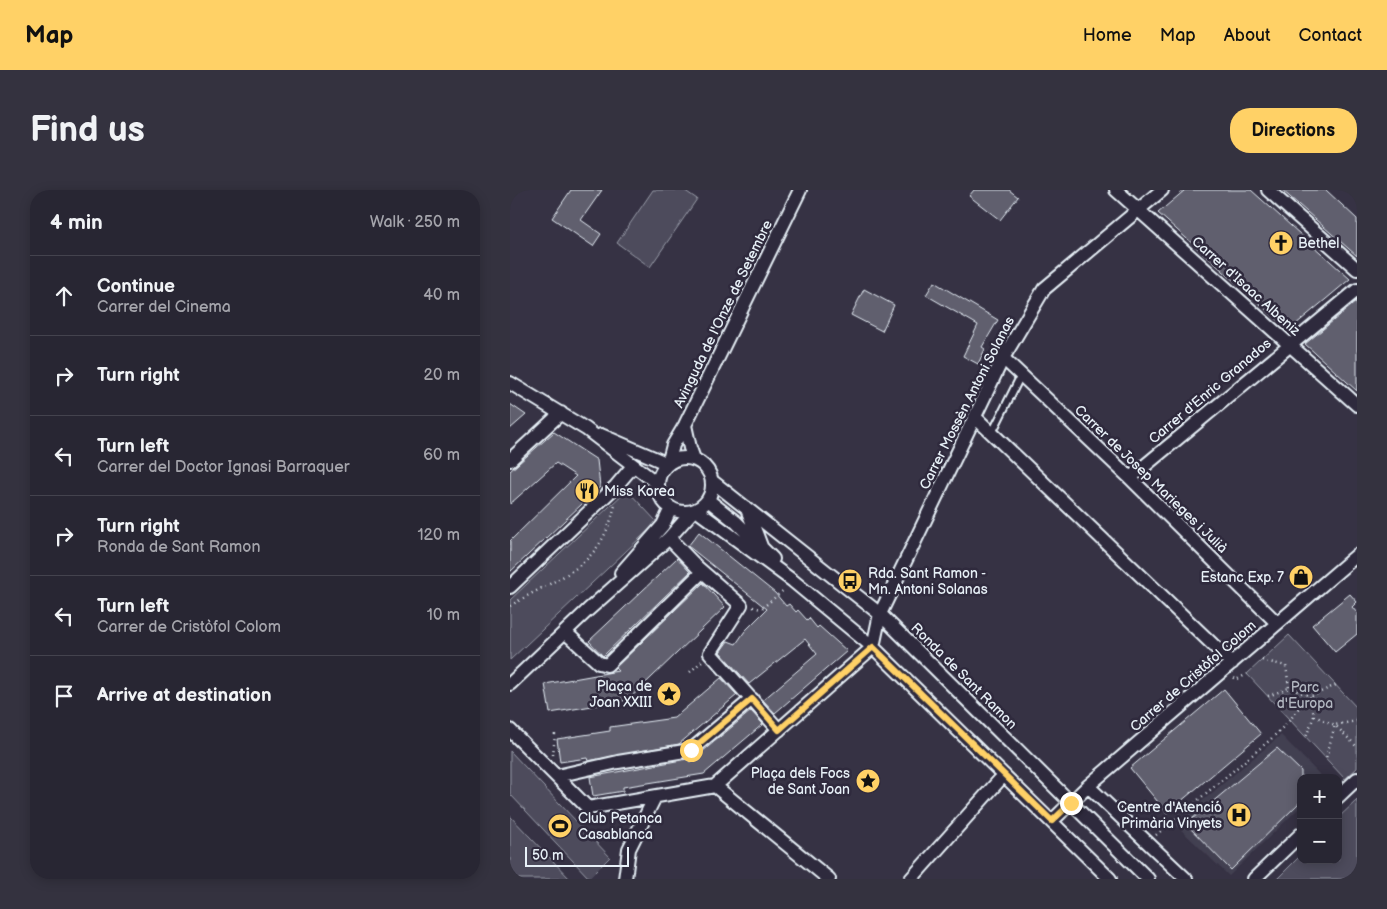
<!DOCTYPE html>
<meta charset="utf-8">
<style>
:root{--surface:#282633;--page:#34323f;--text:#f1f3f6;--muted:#a5a5ac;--line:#44434e;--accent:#ffd166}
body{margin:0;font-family:"Balsamiq Sans",sans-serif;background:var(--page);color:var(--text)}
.controls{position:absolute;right:15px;bottom:15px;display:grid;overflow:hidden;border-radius:10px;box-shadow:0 2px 12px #0003}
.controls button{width:45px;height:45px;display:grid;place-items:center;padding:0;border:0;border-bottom:1px solid var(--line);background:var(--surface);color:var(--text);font:25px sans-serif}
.scale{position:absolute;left:15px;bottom:12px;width:104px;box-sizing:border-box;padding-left:5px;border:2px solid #e8f1f8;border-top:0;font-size:14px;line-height:18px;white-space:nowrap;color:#e8f1f8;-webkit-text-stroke:4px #2f2a3d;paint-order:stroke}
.stop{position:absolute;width:15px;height:15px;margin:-11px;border:4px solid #ffd166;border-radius:50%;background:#fff}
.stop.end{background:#ffd166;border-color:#fff;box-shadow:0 1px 5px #0008}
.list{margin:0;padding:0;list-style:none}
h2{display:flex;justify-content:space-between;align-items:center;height:65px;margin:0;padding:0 20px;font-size:21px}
h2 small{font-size:16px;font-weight:400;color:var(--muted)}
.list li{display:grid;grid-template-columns:32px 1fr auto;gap:15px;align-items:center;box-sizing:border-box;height:80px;padding:0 20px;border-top:1px solid var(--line)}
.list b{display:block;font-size:19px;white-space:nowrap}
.list p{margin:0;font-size:16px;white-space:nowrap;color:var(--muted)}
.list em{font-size:16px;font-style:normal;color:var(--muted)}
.icon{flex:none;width:28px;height:28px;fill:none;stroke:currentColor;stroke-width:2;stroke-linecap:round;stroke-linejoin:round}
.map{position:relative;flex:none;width:847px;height:689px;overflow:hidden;border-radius:20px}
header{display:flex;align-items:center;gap:30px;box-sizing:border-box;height:70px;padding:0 25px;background:var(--accent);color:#111}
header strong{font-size:24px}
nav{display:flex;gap:28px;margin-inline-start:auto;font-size:18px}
.intro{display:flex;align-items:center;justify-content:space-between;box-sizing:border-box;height:120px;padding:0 30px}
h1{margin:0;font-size:35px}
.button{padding:12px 22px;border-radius:20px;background:var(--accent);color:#111;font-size:18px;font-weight:700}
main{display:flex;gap:30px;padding:0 30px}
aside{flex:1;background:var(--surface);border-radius:20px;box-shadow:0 2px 12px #0003}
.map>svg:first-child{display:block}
</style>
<header>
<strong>Map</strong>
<nav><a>Home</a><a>Map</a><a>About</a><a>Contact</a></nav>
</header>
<div class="intro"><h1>Find us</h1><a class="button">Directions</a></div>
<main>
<aside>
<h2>4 min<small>Walk · 250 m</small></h2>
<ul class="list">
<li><svg class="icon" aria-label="ahead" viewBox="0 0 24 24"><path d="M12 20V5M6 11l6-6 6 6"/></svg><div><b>Continue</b><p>Carrer del Cinema</p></div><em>40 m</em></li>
<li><svg class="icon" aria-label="right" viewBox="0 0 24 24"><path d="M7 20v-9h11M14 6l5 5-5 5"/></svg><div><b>Turn right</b></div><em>20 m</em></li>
<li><svg class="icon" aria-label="left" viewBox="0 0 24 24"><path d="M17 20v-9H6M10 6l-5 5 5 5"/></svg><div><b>Turn left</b><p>Carrer del Doctor Ignasi Barraquer</p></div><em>60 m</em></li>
<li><svg class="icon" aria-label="right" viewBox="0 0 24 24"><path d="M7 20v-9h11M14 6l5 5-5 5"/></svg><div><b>Turn right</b><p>Ronda de Sant Ramon</p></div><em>120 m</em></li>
<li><svg class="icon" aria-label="left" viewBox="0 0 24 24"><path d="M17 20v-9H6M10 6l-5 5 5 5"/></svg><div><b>Turn left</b><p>Carrer de Cristòfol Colom</p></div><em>10 m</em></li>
<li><svg class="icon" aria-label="arrive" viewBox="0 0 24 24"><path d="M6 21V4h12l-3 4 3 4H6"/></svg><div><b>Arrive at destination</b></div></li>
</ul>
</aside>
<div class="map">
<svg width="847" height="689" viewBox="0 0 847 689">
<rect width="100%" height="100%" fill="#363244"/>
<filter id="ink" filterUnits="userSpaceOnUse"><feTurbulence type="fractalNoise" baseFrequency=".02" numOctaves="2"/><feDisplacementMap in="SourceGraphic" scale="10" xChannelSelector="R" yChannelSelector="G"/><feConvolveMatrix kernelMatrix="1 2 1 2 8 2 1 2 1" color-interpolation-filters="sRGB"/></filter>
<g filter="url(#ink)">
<path fill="#433f51" d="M771,545L813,588H791V616L719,686L665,634Z"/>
<path fill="#4d4b5c" stroke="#9a9eaa" d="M143,0H174L187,9L140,77L107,53Z
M117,300L147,332L0,470V410Z
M779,445L847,518V578L835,589L737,484Z
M0,561L100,667L79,688L0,604Z
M847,610V689H767L791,665V670H828V628Z
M0,626L60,689H0Z"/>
<path fill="#605e6e" stroke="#e8f1f8" d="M61,0H92L71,30L91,44L83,56L42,28Z
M464,0H499L508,7L490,30L459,6Z
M675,0H741L840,89L779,140L648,23Z
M772,0H816L847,29V66Z
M424,92L488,130L472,157L475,159L468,174L453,166L468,135L416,105Z
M354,99L384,115L372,141L341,125Z
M847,111V201L795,154Z
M0,214L16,225L0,239Z
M44,242L87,270L90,297L0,382V351L66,286L46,273L0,314V281Z
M189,342L265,403L276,416L279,414L286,422L288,420L297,430L299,428L307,438L309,436L337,461L265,523L253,510L307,464L295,449L239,494L210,462L218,451L226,454L235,441L257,419L178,356Z
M167,368L180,382L93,466L79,451Z
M193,393L215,417L118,510L40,523L35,494L108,481L105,478Z
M840,404L847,412L842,417L847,423V444L825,462L802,435Z
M211,488L227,505L169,554L78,571L77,568L50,572L47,549L100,541V537L164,528Z
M714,499L751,544L657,623L620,578Z
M241,521L253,534L194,584L113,597V601L83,606L80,587L177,569L180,572Z
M767,558L791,581V611L721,680L676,634Z"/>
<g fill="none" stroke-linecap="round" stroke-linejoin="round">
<defs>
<path id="lane" d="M482,243L511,185"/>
<path id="street" d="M606,0L847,215
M758,0L847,79
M493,168L620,288L767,433
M0,193L76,239L148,294
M466,228L722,473
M175,235L180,258L184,269
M91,245L158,274
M148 295a27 27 0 1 1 54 0a27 27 0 1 1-54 0Z
M0,270L51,223
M158,274L163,255L175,235L290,0
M620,288L847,100
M202,291L370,424L638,689
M198,310L226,332L263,369
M237,319L251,356
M186,320L283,391L363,457L600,689
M159,348L187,377L231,415L200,463L269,540
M111,383L153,335L161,318
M0,397L106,296L123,276
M55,442L89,473L97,475L192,382
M363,457L370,424L493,168L534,99L652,0
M0,494L78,420L159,348L183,321
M0,540L78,618L205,596L363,457
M47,586L108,572L181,560L242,509
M205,596L319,689
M578,596L676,689
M828,607L847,589
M542,631L578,596L847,365
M115,689L119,659L145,607
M401,689L494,585
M744,689L791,644"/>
</defs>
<use href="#lane" stroke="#e8f1f8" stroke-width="10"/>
<use href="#street" stroke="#e8f1f8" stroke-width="16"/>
<path stroke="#e8f1f8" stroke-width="2.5" stroke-dasharray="1 4" stroke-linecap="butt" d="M0,416C49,385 90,381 105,315
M243,417L251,419L275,399
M752,470L776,476L779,498L800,506L804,526L796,547
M180,482L192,471
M724,488L726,490L737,484
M758,506L779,498
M804,526L825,535L816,568
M847,531L825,535L847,557
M43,565L45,544
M646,645L760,550L780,530L795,509L826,495"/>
<use href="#lane" stroke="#2f2a3d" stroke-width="6"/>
<use href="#street" stroke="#2f2a3d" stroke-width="12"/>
</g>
</g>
<g fill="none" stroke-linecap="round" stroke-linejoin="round" filter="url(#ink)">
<path stroke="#ffd166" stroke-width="6" d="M181,560L242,509L269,540L363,457L542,631L561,613"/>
</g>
<defs>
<symbol id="church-disc" viewBox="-11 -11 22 22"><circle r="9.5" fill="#ffd166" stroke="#2f2a3d"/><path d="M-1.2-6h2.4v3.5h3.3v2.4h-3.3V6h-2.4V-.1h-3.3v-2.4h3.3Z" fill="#111"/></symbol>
<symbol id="restaurant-disc" viewBox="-11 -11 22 22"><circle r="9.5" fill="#ffd166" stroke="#2f2a3d"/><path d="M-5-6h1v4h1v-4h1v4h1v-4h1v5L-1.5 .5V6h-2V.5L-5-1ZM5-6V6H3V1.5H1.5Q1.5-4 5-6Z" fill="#111"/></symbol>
<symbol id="shop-disc" viewBox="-11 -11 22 22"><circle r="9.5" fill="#ffd166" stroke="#2f2a3d"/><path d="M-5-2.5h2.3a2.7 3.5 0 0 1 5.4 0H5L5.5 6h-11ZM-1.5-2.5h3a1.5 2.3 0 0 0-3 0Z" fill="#111"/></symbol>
<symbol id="bus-disc" viewBox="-11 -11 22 22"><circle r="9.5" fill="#ffd166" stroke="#2f2a3d"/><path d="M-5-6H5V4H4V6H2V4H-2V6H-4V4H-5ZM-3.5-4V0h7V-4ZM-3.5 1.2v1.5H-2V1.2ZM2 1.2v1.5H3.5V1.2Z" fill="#111"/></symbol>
<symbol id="sight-disc" viewBox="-11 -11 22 22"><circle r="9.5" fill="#ffd166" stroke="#2f2a3d"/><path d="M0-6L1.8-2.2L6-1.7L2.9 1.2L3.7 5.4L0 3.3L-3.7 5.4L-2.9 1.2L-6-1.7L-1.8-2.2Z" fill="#111"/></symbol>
<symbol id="hospital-disc" viewBox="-11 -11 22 22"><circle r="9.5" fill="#ffd166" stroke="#2f2a3d"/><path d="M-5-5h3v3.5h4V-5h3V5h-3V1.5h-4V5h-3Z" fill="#111"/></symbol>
<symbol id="stadium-disc" viewBox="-11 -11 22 22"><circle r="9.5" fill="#ffd166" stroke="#2f2a3d"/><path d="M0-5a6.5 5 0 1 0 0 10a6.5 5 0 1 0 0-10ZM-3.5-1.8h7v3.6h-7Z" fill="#111"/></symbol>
</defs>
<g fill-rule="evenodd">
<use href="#church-disc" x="757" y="39" width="28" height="28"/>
<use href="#restaurant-disc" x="63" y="287" width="28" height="28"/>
<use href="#shop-disc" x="777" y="373" width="28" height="28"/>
<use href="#bus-disc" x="326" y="377" width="28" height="28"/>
<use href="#sight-disc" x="145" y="490" width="28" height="28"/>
<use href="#sight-disc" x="344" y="577" width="28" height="28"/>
<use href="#hospital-disc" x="715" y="611" width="28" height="28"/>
<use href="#stadium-disc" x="36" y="622" width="28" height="28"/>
</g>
<g text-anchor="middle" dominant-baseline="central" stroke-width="5" stroke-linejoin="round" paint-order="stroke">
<g font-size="14" fill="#e8f1f8" stroke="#2f2a3d" text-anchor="start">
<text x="788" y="53">Bethel</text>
<text x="94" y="301">Miss Korea</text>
<text x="358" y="383">Rda. Sant Ramon -<tspan x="358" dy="16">Mn. Antoni Solanas</tspan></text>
<text x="774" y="387" text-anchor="end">Estanc Exp. 7</text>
<text x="142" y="496" text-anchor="end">Plaça de<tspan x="142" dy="16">Joan XXIII</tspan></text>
<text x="340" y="583" text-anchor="end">Plaça dels Focs<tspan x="340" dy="16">de Sant Joan</tspan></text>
<text x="712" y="617" text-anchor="end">Centre d'Atenció<tspan x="712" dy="16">Primària Vinyets</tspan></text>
<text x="68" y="628">Club Petanca<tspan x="68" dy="16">Casablanca</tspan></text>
</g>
<g font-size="14" fill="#e8f1f8" stroke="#2f2a3d">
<text transform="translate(736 96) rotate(42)">Carrer d'Isaac Albeniz</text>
<text transform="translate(213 124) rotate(-64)">Avinguda de l'Onze de Setembre</text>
<text transform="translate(700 201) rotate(-40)">Carrer d'Enric Granados</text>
<text transform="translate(457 213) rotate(-63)">Carrer Mossèn Antoni Solanas</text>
<text transform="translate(641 289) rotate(44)">Carrer de Josep Marieges i Julià</text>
<text transform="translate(454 486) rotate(45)">Ronda de Sant Ramon</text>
<text transform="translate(683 486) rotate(-41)">Carrer de Cristòfol Colom</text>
</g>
<g font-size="14" fill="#b2b7c1" stroke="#2f2a3d">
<text x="795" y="497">Parc<tspan x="795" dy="16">d'Europa</tspan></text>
</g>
</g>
</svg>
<div class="controls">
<button>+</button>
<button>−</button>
</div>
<div class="scale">50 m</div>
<div class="stop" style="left:181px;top:560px"></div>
<div class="stop end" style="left:561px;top:613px"></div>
</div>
</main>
